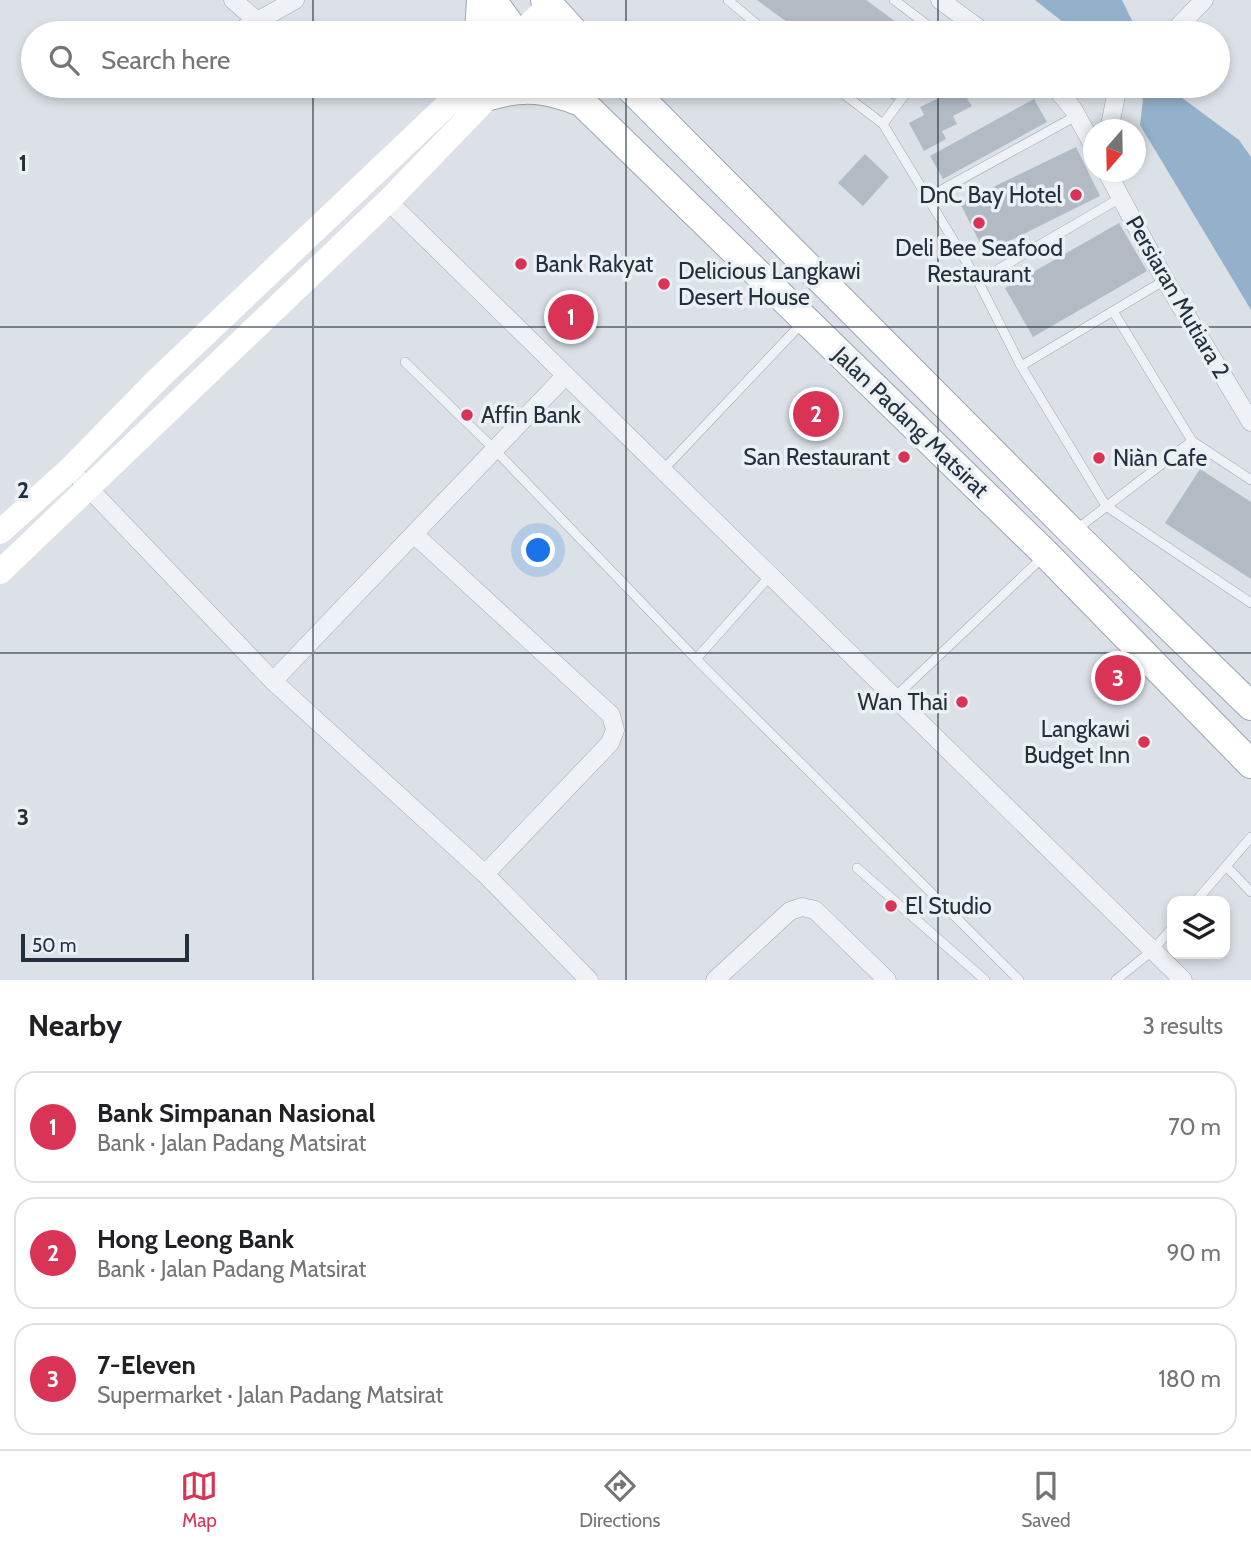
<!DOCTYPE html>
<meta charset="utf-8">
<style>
:root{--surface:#fff;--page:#f6f6f6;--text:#202124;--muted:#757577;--line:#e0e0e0;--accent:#d93356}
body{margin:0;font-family:Cabin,sans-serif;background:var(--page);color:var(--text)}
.controls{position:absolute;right:21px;bottom:21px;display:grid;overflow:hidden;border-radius:14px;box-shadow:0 4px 10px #0003}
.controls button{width:63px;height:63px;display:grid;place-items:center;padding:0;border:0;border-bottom:2px solid var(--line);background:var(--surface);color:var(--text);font:35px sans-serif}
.compass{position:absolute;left:1083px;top:119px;width:63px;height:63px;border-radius:50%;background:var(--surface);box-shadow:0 4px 10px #0003;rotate:200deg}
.scale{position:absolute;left:21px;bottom:18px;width:168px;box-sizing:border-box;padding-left:7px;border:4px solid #242f3e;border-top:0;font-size:19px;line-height:24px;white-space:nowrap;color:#242f3e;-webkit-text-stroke:5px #ebf0f5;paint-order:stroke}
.you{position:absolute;left:539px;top:551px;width:24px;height:24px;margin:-18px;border:5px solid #fff;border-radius:50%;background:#1a73e8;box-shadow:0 0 0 10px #1a73e833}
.badge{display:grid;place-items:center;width:46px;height:46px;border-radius:50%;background:var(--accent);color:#fff;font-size:23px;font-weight:700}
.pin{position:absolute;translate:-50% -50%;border:4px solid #fff;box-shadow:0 2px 7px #0006}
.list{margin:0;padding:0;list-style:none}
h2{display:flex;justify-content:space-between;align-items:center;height:91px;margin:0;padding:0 28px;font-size:30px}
h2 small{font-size:23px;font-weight:400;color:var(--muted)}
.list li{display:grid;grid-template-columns:46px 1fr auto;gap:21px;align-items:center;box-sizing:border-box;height:112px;margin:0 14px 14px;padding:0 14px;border:2px solid var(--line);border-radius:21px}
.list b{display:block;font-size:26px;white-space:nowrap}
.list p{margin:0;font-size:23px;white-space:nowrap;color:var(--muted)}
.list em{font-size:23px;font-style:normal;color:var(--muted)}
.icon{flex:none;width:38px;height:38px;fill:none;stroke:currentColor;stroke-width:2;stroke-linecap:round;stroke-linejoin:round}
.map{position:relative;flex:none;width:1251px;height:980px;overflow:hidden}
.search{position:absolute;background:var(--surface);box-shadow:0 4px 10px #0003;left:21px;right:21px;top:21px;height:77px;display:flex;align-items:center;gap:18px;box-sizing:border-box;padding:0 24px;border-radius:38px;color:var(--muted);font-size:26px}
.sheet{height:469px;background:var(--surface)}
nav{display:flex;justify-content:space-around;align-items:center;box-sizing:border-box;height:98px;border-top:2px solid var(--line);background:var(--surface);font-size:19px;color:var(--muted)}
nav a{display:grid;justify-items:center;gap:4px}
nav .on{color:var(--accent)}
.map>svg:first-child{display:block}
</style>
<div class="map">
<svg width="1251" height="980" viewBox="0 0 1251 980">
<rect width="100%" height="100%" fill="#dbe1e7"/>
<path fill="#93b1cb" d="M1035,0H1122L1138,33H1077Z
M1135,86H1166L1239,140L1251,157V310L1140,125L1143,100Z"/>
<path fill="#b2bac4" d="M757,0H866L911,33H802Z
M873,86H904L893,100Z
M942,86H980L983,91L967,99L972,106L953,116L957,124L942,131L946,139L924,151L909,123L924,115L920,107L939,98L934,90Z
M1034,99L1047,122L943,179L930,156Z
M1076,147L1100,196L985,253L960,203Z
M865,154L889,177L863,206L838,183Z
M1119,223L1147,271L1033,337L1005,288Z
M1200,469L1251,502V579L1165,523Z"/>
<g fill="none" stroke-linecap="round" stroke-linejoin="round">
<defs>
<path id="lane" d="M728,0L767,33
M894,0L938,33
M950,33L963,17
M833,86L883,124L978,281L1021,366L1106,506L1251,603
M883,124L911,86
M927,198L1076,116
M978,281L1122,197
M1113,311L1192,441L1251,480
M405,362L494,449L696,659L1019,980
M1021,366L1165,280
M663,470L804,321
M1077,529L1192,441
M696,659L770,576
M895,697L1043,557
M1226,866L1251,892
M857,868L985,980
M1196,901L1251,837
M1116,980L1153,950L1172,928"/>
<path id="street" d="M233,0L256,20
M940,0L985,33
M236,33L295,0
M1172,33L1204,0
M1054,86L1073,109L1094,147
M1109,130L1118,86
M1107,172L1165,280L1251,422
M388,201L1183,980
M80,479L273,681L485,874L589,980
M415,535L611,715L615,730L610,743L485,874
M273,681L566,375
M715,980L790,911L802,907L815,910L887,980"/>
<path id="primary" d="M492,0L516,33
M545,0L575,33
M479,33L481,0
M565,86L1046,554L1251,764
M628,86L1073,533L1251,706
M464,89L465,86
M490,96C525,85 548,89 581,102"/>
</defs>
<use href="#lane" stroke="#a0a8b1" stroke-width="10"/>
<use href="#street" stroke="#a0a8b1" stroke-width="19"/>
<use href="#primary" stroke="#9aa6b4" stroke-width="30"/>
<use href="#lane" stroke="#eef1f5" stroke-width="9"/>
<use href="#street" stroke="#eef1f5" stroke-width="18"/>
<path stroke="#fff" stroke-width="24" d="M521,33L549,5
M0,532L70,469L157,380L467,86
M0,572L388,201L499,86"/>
<use href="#primary" stroke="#fff" stroke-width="28"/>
</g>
<path fill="none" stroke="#242f3e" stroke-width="2" stroke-opacity="0.55" d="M313,0V33M626,0V33M938,0V33M313,86V980M626,86V980M938,86V980M0,327H1251M0,653H1251"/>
<g fill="#d93356" stroke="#ebf0f5" stroke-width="2.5">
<circle cx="1076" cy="195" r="7"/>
<circle cx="979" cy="223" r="7"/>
<circle cx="521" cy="264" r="7"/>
<circle cx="664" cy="284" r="7"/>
<circle cx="467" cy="415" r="7"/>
<circle cx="904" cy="457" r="7"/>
<circle cx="1099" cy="458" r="7"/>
<circle cx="962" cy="702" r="7"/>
<circle cx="1144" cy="742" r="7"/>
<circle cx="891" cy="906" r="7"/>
</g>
<g text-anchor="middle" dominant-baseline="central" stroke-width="7" stroke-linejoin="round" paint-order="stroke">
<g font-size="23" fill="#242f3e" stroke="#ebf0f5" text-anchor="start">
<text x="1062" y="195" text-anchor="end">DnC Bay Hotel</text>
<text x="979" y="248" text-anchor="middle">Deli Bee Seafood<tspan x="979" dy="26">Restaurant</tspan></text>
<text x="535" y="264">Bank Rakyat</text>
<text x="678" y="271">Delicious Langkawi<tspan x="678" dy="26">Desert House</tspan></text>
<text x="481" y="415">Affin Bank</text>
<text x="890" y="457" text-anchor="end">San Restaurant</text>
<text x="1113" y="458">Niàn Cafe</text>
<text x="948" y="702" text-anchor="end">Wan Thai</text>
<text x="1130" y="729" text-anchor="end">Langkawi<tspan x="1130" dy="26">Budget Inn</tspan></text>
<text x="905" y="906">El Studio</text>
</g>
<g font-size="23" fill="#242f3e" stroke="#ebf0f5">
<text transform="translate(1178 297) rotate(60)">Persiaran Mutiara 2</text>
<text transform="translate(911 422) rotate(44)">Jalan Padang Matsirat</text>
</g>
</g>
<g font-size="23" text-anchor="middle" font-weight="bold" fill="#242f3e" stroke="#ebf0f5" stroke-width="7" stroke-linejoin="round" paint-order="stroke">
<text x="23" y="171">1</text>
<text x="23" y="498">2</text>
<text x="23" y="825">3</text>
</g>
</svg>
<div class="controls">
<button><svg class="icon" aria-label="layers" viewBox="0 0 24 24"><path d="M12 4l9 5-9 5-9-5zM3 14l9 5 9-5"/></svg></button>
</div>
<svg class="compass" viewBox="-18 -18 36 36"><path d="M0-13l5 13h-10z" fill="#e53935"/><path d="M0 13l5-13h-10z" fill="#757577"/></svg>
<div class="scale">50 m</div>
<div class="you"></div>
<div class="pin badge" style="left:571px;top:317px">1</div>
<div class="pin badge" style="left:816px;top:414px">2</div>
<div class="pin badge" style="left:1118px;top:678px">3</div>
<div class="search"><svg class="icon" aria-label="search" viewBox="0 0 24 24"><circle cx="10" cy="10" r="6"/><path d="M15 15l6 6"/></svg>Search here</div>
</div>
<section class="sheet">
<h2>Nearby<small>3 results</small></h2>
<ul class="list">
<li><span class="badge">1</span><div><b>Bank Simpanan Nasional</b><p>Bank · Jalan Padang Matsirat</p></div><em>70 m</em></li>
<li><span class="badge">2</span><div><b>Hong Leong Bank</b><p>Bank · Jalan Padang Matsirat</p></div><em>90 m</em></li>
<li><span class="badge">3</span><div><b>7-Eleven</b><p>Supermarket · Jalan Padang Matsirat</p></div><em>180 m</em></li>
</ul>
</section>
<nav>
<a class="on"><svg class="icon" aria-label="map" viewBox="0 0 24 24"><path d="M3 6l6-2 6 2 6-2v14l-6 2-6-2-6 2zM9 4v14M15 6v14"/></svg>Map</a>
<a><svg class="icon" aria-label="directions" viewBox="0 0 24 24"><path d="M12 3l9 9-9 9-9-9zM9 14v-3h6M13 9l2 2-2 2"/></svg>Directions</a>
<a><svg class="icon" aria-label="saved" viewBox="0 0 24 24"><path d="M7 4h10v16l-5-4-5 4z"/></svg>Saved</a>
</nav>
